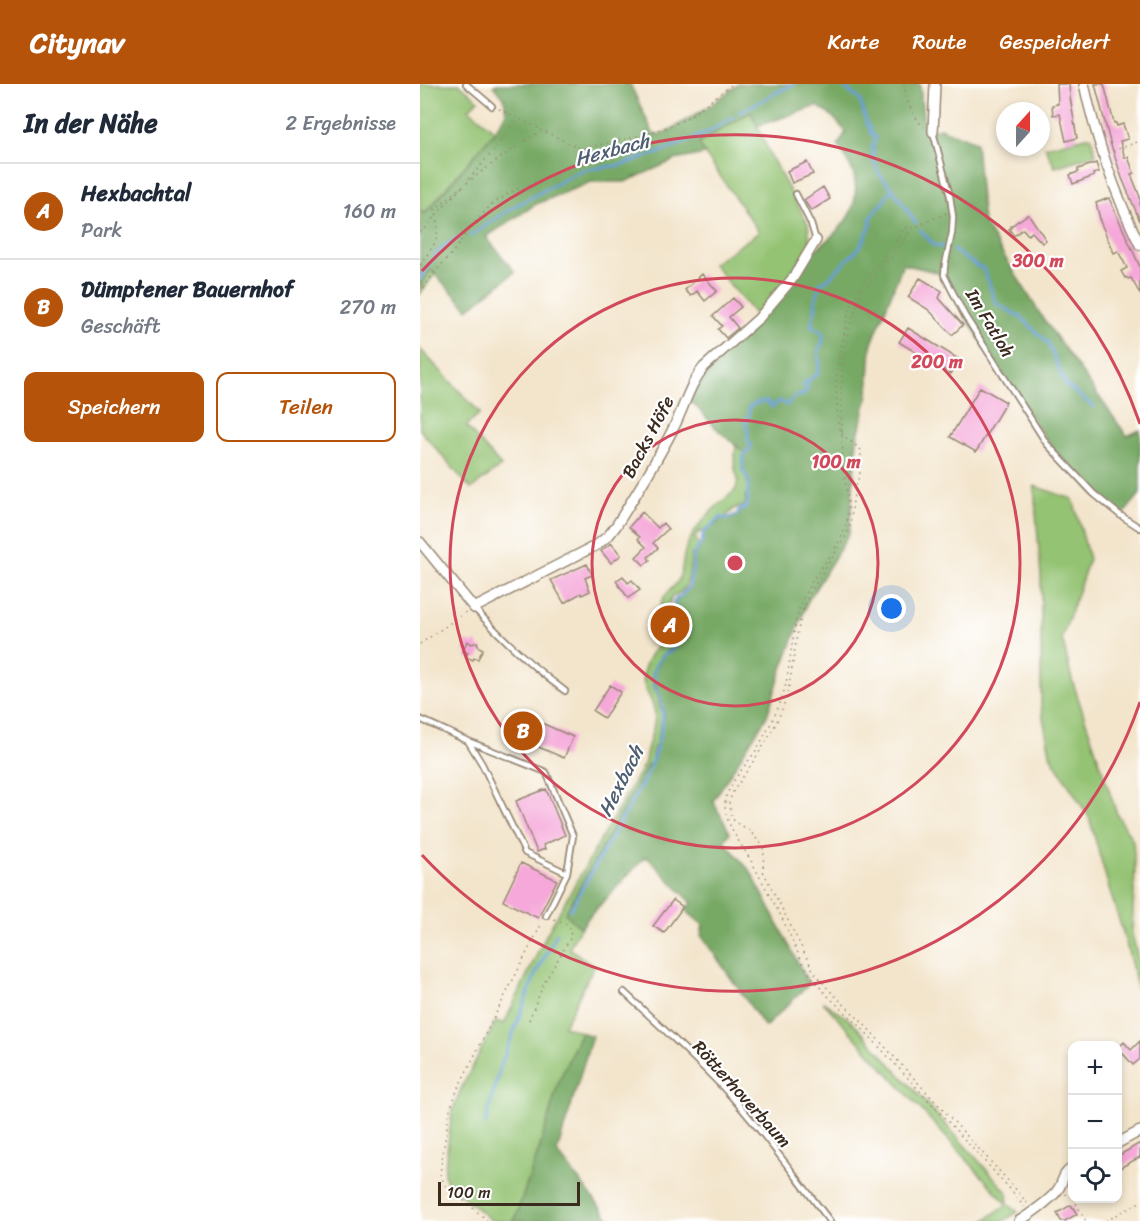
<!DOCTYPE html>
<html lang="de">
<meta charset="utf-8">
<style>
:root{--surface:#fff;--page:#f2f2f3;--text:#1f2937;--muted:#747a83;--line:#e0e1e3;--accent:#b45309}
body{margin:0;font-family:Sriracha,sans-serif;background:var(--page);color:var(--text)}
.controls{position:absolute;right:18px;bottom:18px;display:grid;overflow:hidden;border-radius:12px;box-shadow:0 3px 9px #0003}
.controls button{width:54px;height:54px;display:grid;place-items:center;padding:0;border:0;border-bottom:2px solid var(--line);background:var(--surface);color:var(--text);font:30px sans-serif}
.compass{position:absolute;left:576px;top:18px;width:54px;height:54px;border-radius:50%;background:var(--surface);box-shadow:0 3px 9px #0003;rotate:21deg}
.scale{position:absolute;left:18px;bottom:15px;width:142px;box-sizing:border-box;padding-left:6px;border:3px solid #3b2a1e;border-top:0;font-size:16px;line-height:21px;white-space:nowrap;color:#3b2a1e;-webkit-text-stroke:4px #fff;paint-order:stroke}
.you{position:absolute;left:472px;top:525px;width:21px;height:21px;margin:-15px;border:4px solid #fff;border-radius:50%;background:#1a73e8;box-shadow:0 0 0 9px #1a73e833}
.badge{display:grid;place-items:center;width:39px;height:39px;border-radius:50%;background:var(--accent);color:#fff;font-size:20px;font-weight:700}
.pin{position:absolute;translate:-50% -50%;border:3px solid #fff;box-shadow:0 2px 6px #0006}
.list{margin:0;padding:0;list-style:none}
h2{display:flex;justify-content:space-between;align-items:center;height:78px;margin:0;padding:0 24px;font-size:26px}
h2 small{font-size:20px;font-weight:400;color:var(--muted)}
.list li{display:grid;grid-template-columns:39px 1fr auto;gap:18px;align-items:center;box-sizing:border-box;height:96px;padding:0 24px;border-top:2px solid var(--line)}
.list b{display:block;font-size:22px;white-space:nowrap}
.list p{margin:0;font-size:20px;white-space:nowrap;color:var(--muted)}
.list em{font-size:20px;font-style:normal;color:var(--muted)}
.actions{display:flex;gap:12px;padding:18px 24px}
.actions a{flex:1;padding:14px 0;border:2px solid var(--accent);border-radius:12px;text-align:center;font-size:21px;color:var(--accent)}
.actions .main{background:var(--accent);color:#fff}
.icon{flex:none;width:33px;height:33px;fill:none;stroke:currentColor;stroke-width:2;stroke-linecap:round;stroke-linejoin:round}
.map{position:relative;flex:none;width:720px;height:1137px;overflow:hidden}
header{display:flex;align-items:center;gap:36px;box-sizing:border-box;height:84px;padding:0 30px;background:var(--accent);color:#fff}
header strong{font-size:28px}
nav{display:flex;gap:33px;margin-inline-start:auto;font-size:21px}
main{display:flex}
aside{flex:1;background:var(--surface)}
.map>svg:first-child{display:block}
</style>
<header>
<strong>Citynav</strong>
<nav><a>Karte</a><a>Route</a><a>Gespeichert</a></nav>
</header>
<main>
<aside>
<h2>In der Nähe<small>2 Ergebnisse</small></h2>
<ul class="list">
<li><span class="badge">A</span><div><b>Hexbachtal</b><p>Park</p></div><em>160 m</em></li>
<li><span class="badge">B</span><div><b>Dümptener Bauernhof</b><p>Geschäft</p></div><em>270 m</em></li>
</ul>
<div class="actions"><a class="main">Speichern</a><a>Teilen</a></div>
</aside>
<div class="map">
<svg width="720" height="1137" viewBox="0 0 720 1137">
<rect width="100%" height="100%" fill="#fff"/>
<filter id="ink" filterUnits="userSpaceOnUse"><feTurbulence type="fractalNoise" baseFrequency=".0167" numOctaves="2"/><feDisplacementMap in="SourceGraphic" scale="12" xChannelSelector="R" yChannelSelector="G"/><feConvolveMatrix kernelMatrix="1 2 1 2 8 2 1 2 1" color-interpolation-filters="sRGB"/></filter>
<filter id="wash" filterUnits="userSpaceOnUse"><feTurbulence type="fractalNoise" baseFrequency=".008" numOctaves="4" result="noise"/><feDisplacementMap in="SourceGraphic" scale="24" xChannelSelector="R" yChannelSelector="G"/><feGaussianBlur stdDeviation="1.35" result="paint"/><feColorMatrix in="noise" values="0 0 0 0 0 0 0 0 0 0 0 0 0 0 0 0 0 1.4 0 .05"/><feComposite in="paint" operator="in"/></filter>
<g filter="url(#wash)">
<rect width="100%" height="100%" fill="#f3e5cc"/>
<path fill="#94c373" stroke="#687648" stroke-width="1.5" d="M0,0H40L58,16L49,25L75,47L4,130L0,126Z
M323,0L333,31L350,71L388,140L390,157L384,171L371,192L336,232L293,180L339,148L278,60L289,53L106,121L18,186L0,210V186L185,72L256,45L287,28Z
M392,0L422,1L430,7L440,17L447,41L450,44L451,48L455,54L452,64L454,68L452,72L457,79L458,84L466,88L467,94L474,102L470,111L472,117L461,121L458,129L453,135V141L446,142L444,145L446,147C444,152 435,160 432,164L433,168L429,174L424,171H418V180L396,199L395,208L405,213L413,224L408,233L407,239L402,242L400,263L395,267L394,273L399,279L395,293L387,296L384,302L379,304L366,321L361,322L360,318L353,317L349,320L339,318L332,320C325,331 325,345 327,358C328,362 330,362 328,367C326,372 323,374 323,380C324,394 332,398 325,413L326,417L324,422L315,424L300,438L285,447L279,448L275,453L279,461L278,468L272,470C269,486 272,507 252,512L248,522L255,537L254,545L249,566L240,573L232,589L233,601L239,615V621L243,630L237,657L235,663L233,665L232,676L217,746L203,766L207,768L199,786L195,787L172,811L162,828L164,837L149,864L174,882L144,942L161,948L139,997L120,1063L94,1137H72L28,1100L24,1091L32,1028L41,1005L76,937L84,940L126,851L225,678C226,663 234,648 235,633C236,617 221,606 223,590C224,582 229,571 235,565C238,562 243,560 245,556C251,542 239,531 241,520C242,510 255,504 259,495C264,483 262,470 268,459C275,444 286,432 299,420C305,415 311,411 316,405L318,396L315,385L314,376L316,363L311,355L318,337L320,321L327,310L337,309L341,303L342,294L354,274L364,263L371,238L386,213L385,203L389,190L423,159L428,145L436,138L444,120L441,98L446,94L459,97C448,82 442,75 446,55L441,49L432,20L425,12L420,9L401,5Z
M671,52L676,70L635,83L625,63Z
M0,265L60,329L46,342L81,382L51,405L0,346Z
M614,402L653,415L669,475L642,554L652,596L697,730L713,757L715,785L712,850L720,882V914L705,855L689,804L669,733L631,673L621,624V492Z
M403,918L426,933L437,943L587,1108L588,1120L598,1128L584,1137H564L587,1120Z"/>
<path fill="#77a965" stroke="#596a42" stroke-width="1.5" d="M77,0H210L234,51L247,48L291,21L318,0H500L504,48L520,44L556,58L563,138L622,233L707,352L720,346V410L702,432L674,409L629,360L545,232L523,190L483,180L451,262L448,312L437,355L429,450L388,517L363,582L347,632L293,717L310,749L304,757L331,788L389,900L345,943L281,851L283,841L265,826L272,819L226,772L167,835L161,844L145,829L228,680L231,682C235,668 244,643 244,630C243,613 231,600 234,583L239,579L240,573L256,561L254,550L259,538L253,519L269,502L273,482L272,474L283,457V448L296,440L301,434L305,436L317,432L320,426L326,423C328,414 327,405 329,397L322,385C323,380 323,370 324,368L298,346L270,316L273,306L394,167C420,147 442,127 434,91C431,81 423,70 418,61L426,48L412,32L397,22L337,42L331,28L279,59L285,70L255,76L205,98H171L116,120L66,153L95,188L48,225L11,186L0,203V126L5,130L75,47L86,29L84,14L73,2Z
M161,948L172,952L137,1068L191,1137H94L120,1063L139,997Z"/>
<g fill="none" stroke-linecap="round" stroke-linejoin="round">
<path stroke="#689fd6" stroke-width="3" d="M319,28C338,20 355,8 374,0
M472,104L496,139
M500,146L515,162L524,163
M50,152L95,122L162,86L201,81L238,69L289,48L313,33
M533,166L557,182L564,185L576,219L602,234L628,259L646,301L674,323
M0,195C11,177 19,161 39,154
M150,826L227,691C237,661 253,630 234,601L235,595L233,588C236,580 241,569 250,568L255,562L254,552L258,543L254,518L257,513L259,514L269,503L273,482V474L275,468L282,458L283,449C290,444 295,438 301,433L305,435L317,431L319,426L326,424L328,416L327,409L329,397L322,385C323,379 323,373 325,368L330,366L331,361L328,358V345L325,340L329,331V323L339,318H348L352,323L360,317L367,321L373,314L381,310L382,312L386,308L388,303L383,301L397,290L400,282L398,268L404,254L401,247L391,242L396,222L395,216L397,211L400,199L407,196L440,163L452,139L450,136L457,124L463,120L466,113L472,104C468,98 461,94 458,87C455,82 455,77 452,72L454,68L452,64L456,54L450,48V44L447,41L440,16L423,2L408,0
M65,1040L80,984L115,891L137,849"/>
</g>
<g id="blocks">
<path fill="#f5a8d9" d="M637,0H649L650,13L657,54L646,57L640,30L633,31L632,21L638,20Z
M675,0H684L694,39H696L697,42L703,40L708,55L700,57L705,74L708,73L714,89L711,90L720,113V137L702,94L690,58Z
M387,78L393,90L372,99L367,87Z
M676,79L679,88L673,90L674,92L653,100L650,91L658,88V85Z
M403,103L410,115L391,127L384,116Z
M689,114L720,183V210L711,194L708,195L706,193L705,194L701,187L707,184L698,167L694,169L679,135H680L676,119Z
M607,131H609L626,156L622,159L612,148L608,151L603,145L594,152L589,145L591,144V142Z
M282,190L297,207L285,217L277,207L271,212L265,206Z
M500,194L522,207L519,214L543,241L532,251L509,226L488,213Z
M313,214L321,223L309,233L318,244L306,254L298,245L302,242L293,232Z
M488,244L540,276L531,290L479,258Z
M560,303L586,318L556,368L530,353Z
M222,428L238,444L243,439L248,445L233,459L238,464L228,473L230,476L224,481L216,473L226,463L218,455L220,453L209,443Z
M191,459L201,471L191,479L181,467Z
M167,480L172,491L165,494L170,507L162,511L161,509L144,519L131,496Z
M203,492L208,499L212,496L220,506L208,514L196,497Z
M47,557L52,560L57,558L59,563L63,565L58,575L54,574L53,576L46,573L48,569L43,567Z
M190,601L201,608L184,634L173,627Z
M98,635L114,643L117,637L153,653L144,674L91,651Z
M126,705L145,751L123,761L125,765L117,768L96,717Z
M101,779L137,796L118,834L83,817Z
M253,816L263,823L244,849L233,842Z
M720,957V975L713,981L698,964L704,958L711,966Z
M720,1059V1073L698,1085V1072Z
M651,1121L657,1130L645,1137H641L637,1129Z"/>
</g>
</g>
<g filter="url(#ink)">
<use href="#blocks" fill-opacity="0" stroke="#978875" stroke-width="1.5"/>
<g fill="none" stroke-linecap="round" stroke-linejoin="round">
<defs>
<path id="service" d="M46,0L72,22
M513,48L530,112L533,133L532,149L525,181L524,191L545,232L627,360L674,410L700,431L720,444
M376,110L391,140L396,156
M54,524C82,554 112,583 145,607
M0,635L48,657L126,688L153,752L147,789L126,832
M48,657L62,680L105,769L147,789
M204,908C240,942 277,975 310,1011C346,1051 377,1095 410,1137"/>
<path id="minor" d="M664,0C676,55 695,110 720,161
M513,48L515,0
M0,458L54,524L177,461L189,451L196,442C216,410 236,379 253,345C264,324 269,301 284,283L339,234L373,194L396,156
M698,1059L720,1047
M599,1137C609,1131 630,1116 637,1107C644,1098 641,1091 652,1084"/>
</defs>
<use href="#service" stroke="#978875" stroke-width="8"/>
<use href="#minor" stroke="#978875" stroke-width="12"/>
<path stroke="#978875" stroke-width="1.5" stroke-dasharray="1.5 4.5" stroke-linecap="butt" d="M484,0C486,16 492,32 504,43
M79,25L120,45
M162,65L182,75
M693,67L720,57
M49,95L75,65L96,34
M526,129L493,144L487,143L483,146L474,162L452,186L437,209L428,231L419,274L416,297L418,343L423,351L441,366C441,373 441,381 440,389C438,396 435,403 434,411C431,425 433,438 426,451C414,474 396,494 386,518C374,548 375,582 366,613C357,647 332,678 313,708L309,718L312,734L316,739L328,745L342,761L344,767L343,787L393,886L408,905L443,939L594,1103L607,1119
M493,144C487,150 483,159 477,166C467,179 454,190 446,204C415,255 421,320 423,377C424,399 433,423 425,444C416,470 394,489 383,514C371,544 372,577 364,607C358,628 347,647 337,665C327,680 303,705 305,723C306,743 326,766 335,784C344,801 354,819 363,836C373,857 380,878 394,896C407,913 424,927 439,941L591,1106L604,1123
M0,148L6,144L14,133L42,103
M0,181C17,156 21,156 15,125C49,96 84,70 122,46L161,65L235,48L264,36L313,0
M0,209L14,189L33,168L49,145L71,121L93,107L158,81L183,76
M0,560L46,528
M109,936L124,899L151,853L149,841L134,835
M645,1110L652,1113
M653,1114L666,1137
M67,1137L66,1135L25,1101L20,1090L29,1028L38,1004L122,839
M686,1137L720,1118"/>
<use href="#service" stroke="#fff" stroke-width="4.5"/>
<use href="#minor" stroke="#fff" stroke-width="9"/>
</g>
</g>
<g fill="none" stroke="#d1495b" stroke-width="3">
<circle cx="315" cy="479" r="143"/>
<circle cx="315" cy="479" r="285"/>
<path d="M720 618A428 428 0 0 1 2 771M2 187A428 428 0 0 1 720 340"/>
</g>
<g text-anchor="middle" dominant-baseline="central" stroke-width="4.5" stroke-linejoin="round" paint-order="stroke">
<g font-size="18" fill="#3b2a1e" stroke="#fff">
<text transform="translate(570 239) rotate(59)">Im Fatloh</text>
<text transform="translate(228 353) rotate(-62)">Backs Höfe</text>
<text transform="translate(322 1010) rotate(48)">Rötterhoverbaum</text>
</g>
<g font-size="20" font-style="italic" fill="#4f5f71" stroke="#fff">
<text transform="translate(192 66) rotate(-15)">Hexbach</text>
<text transform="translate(201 697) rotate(-63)">Hexbach</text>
</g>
</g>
<circle cx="315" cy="479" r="9" fill="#d1495b" stroke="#fff" stroke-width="3"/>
<g font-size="18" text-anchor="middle" font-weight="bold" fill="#d1495b" stroke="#fff" stroke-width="4.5" stroke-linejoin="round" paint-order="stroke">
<text x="618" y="183">300 m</text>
<text x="517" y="284">200 m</text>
<text x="416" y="384">100 m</text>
</g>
</svg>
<div class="controls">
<button>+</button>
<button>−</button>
<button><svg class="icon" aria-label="locate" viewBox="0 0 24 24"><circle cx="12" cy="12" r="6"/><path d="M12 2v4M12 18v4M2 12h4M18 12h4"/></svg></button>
</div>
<svg class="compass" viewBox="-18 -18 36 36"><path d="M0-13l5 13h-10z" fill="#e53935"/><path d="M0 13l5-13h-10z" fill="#747a83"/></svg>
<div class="scale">100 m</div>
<div class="you"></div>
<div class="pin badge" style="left:250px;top:541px">A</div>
<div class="pin badge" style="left:103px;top:647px">B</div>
</div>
</main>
